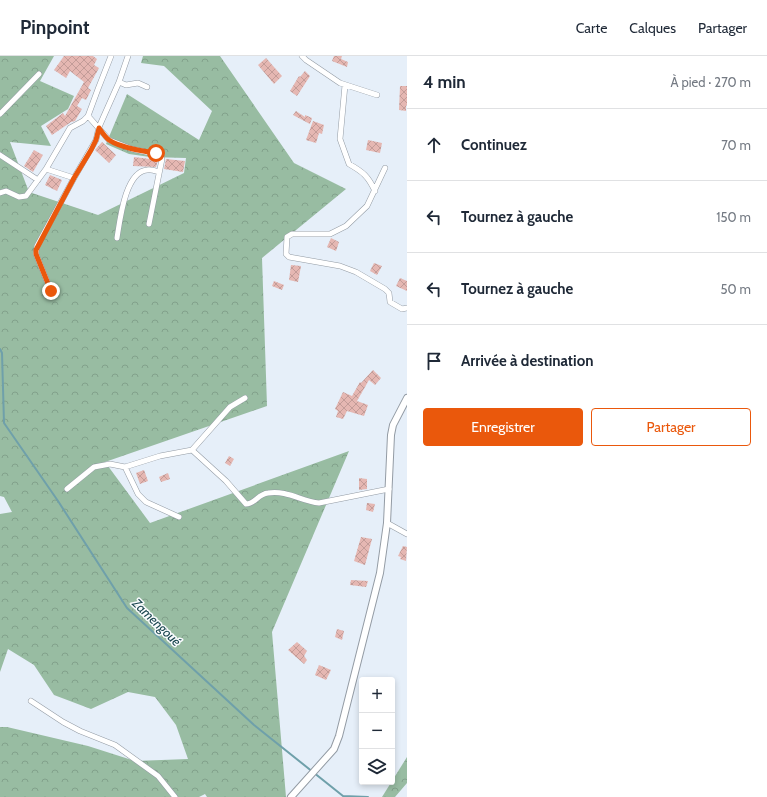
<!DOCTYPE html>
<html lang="fr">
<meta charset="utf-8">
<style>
:root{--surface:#fff;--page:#f6f6f7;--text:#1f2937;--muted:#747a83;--line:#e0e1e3;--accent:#ea580c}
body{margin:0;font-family:Cabin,sans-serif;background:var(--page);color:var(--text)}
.controls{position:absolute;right:12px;bottom:12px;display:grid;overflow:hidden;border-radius:4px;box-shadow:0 2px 6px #0003}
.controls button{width:36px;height:36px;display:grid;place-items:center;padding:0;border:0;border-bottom:1px solid var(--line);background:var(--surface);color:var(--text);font:20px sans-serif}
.stop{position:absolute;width:12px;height:12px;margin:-9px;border:3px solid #ea580c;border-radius:50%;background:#fff}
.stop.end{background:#ea580c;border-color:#fff;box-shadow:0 1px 4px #0008}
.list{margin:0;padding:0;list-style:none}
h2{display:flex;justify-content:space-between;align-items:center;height:52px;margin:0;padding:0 16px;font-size:17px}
h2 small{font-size:13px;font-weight:400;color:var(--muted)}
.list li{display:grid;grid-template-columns:26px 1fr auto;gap:12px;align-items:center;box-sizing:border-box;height:72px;padding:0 16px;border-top:1px solid var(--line)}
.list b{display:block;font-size:15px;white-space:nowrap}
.list em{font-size:13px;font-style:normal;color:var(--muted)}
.actions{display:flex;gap:8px;padding:12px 16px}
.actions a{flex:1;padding:9px 0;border:1px solid var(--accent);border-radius:4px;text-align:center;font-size:14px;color:var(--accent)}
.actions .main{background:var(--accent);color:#fff}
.icon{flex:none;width:22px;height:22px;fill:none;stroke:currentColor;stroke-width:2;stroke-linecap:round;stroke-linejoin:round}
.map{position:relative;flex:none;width:407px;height:741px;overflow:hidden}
header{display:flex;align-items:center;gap:24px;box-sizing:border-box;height:56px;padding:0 20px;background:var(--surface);border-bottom:1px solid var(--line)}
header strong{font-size:19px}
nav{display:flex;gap:22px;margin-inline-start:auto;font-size:14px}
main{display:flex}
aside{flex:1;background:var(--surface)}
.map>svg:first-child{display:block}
</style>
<header>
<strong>Pinpoint</strong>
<nav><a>Carte</a><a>Calques</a><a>Partager</a></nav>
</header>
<main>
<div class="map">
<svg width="407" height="741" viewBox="0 0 407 741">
<defs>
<pattern id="forest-crowns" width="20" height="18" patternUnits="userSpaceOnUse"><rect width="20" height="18" fill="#98bca2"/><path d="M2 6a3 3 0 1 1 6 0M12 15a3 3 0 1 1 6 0" fill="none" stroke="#82a18b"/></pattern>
<pattern id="building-cross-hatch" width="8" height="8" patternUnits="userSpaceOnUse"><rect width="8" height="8" fill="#e5b7b2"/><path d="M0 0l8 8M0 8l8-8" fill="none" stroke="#c39c98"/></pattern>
</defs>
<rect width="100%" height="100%" fill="#e6eff9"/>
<path fill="url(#forest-crowns)" d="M0,0H54L40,25L74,40L68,53L41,70L51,90L10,86L29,136L98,159L184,117L186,102L150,101L129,98L106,88L127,38L199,84L212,55L164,10L141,7L143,0H220L294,107L346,133L262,202L267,350L105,406L150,467L349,395L272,576L286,741H207L205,738L199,741H0V671H7L88,690L135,705L188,703L176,669L155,641L128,636L91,653L54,639L34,609L8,593L0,616V458L12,456L4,441L0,440Z
M407,701V727L395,741H382Z"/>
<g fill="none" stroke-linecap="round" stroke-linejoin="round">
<path stroke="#6fa0aa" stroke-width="2" d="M0,293L2,297L4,367L58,445L127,552L254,669L343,740L368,741"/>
</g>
<path fill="url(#building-cross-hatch)" d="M64,0H93L97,3L94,9L99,12L88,32L91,34L86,44L82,42L77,50L82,53L75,65L71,66L52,79L46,70L63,57L65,60L84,26L70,15L66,22L54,14Z
M334,0H342L341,3L348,6L347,11L332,5Z
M266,2L282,20L274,28L258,9Z
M305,15L310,20L297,40L290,35L299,20L300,21Z
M400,30H407V50L406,49V55L399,54Z
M296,55L305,61V59L312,62L310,68L293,59Z
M313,65L324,69L322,78L319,77L316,87L306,84Z
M368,84L382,87L380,97L366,94Z
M102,86L116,99L109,107L95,94Z
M34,94L43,99L33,116L24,110Z
M134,101L158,104L156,111L133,110Z
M166,103L185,105L183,116L164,113Z
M50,119L62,124L57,135L45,129Z
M331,182L339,186L336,195L327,191Z
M374,207L382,210L377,219L370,215Z
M291,209L301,210L298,226L289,224Z
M400,222L407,225V235L396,230Z
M274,225L284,229L282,234L272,230Z
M373,314L381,322L375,329L369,324L357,345L368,349L364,360L347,355L343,363L336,361L338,355L335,353L343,336L352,340L360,326L361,327Z
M229,400L234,403L230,410L225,407Z
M144,414L148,425L140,428L136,417Z
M168,417L170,423L161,426L159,421Z
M359,422L367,423V433L359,434Z
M367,447L375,448L373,456L366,454Z
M361,481L372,483L365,509L354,505Z
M403,490L407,491L406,505L400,503L401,501L398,500Z
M351,524L368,525L366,531L350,529Z
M337,573L344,575L342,584L335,581Z
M297,586L307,595L304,600L307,604L304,608L288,594Z
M319,609L331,614L326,624L315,619Z"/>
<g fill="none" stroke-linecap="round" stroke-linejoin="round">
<defs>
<path id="minor" d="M302,0L306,4L340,27L377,39
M119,26L126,29L138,27L147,31
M345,29L340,83L349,108C363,116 368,120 375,135
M0,58L39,18
M88,60L109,84L132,93L160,99L162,103L149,168
M0,99L38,124
M385,112L367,150L346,170L330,178H292L287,181L286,198L289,201L340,210L356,216L385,233L389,237L390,246L402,253L407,252
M46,113L74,122
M0,137L6,135L19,141L26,140L46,113L70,72L83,65L88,60L98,33L111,0
M117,182C120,164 125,116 147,114C151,113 156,115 159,116
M51,235L36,198L37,190L74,122L96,84L99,71L119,26L128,0
M192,394L226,425L246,448C255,448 258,438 268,437C287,434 301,445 319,447L389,433
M125,411L138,438L146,446L179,461
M67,433L94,411L110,408L125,411L160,400L192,394L230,351L245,342
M387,467L407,478
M31,645L63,666L80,675L115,689L158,720L175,741"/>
<path id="tertiary" d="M291,741L334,693L339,680L380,517L387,467L391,379L393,369L407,342"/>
</defs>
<use href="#minor" stroke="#939ba4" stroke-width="6"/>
<use href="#tertiary" stroke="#939ba4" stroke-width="8"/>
<use href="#minor" stroke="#fff" stroke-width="5"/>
<use href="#tertiary" stroke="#fff" stroke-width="6"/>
</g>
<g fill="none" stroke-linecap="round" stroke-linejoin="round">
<path stroke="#ea580c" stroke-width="5" d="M51,235L36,198V194L74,122L91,94L96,84L99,72C102,76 105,81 109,84C121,92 142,95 156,97"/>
</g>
<g text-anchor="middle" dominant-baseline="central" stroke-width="3" stroke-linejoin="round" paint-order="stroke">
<g font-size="13" font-style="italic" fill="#1a464f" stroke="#f9fbfd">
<text transform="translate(157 566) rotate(44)">Zamengoué</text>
</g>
</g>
</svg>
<div class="controls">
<button>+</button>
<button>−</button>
<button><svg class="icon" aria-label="layers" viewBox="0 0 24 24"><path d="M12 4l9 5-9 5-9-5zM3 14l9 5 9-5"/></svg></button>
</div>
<div class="stop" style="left:156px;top:97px"></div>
<div class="stop end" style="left:51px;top:235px"></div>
</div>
<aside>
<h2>4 min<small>À pied · 270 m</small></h2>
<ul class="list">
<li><svg class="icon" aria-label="ahead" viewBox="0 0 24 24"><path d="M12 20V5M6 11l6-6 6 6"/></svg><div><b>Continuez</b></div><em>70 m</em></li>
<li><svg class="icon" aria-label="left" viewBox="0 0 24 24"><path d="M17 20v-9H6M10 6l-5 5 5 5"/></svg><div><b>Tournez à gauche</b></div><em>150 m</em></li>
<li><svg class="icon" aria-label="left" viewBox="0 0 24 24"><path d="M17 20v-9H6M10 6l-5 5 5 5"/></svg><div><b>Tournez à gauche</b></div><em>50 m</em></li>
<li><svg class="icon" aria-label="arrive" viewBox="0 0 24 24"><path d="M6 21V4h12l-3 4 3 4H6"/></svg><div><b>Arrivée à destination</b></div></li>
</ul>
<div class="actions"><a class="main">Enregistrer</a><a>Partager</a></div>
</aside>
</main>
